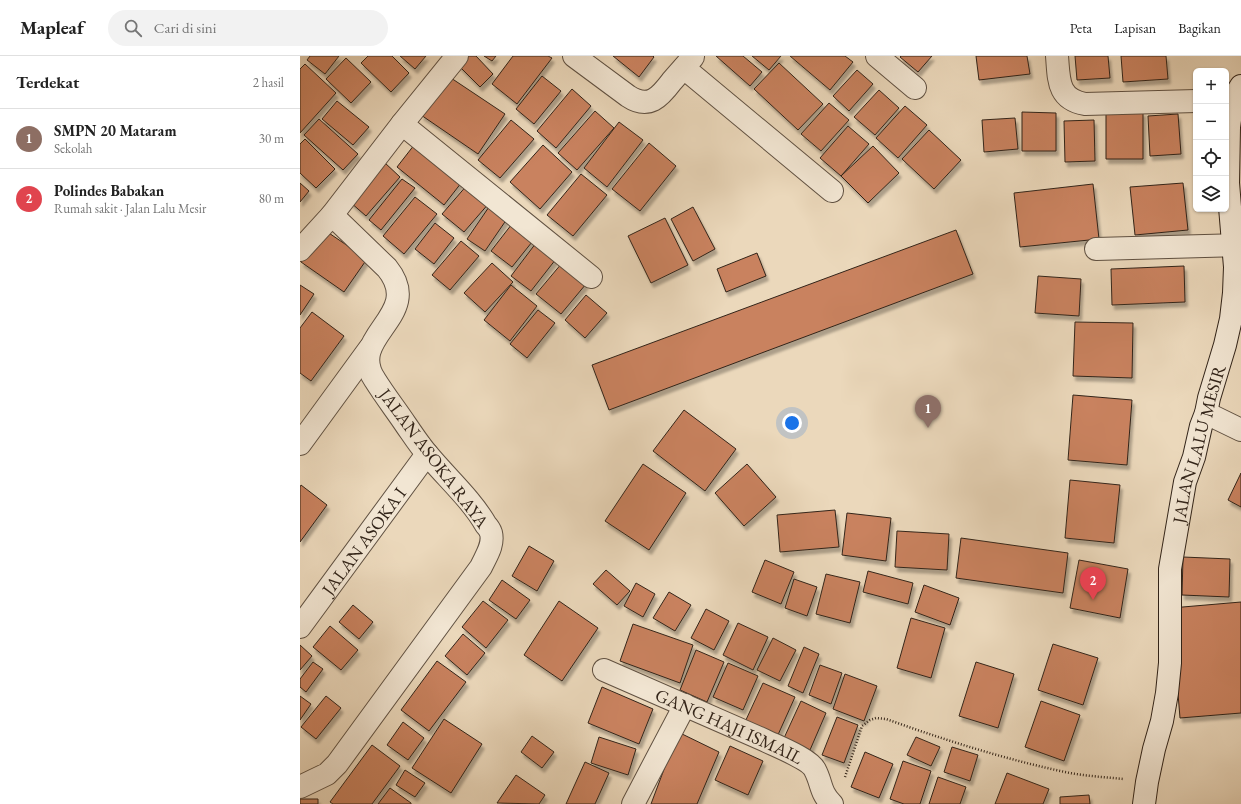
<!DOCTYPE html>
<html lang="id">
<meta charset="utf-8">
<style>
:root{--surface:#fff;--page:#f2f2f2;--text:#222;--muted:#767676;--line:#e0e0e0;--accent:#db2777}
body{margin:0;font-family:"EB Garamond",serif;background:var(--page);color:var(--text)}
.controls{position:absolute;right:12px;top:12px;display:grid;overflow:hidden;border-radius:6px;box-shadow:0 1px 3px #0004}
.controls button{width:36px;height:36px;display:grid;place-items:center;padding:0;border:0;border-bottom:1px solid var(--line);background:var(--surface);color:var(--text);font:20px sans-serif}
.you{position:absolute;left:492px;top:367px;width:14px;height:14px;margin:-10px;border:3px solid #fff;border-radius:50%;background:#1a73e8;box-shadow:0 0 0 6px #1a73e833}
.badge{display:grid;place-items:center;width:26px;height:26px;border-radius:50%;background:var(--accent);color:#fff;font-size:13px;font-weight:700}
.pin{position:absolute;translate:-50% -33px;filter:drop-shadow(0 1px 2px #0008)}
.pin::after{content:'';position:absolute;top:21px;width:14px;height:12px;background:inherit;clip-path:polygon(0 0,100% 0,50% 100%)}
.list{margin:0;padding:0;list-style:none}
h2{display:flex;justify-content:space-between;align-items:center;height:52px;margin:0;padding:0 16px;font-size:17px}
h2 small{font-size:13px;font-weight:400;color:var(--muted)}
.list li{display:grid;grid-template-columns:26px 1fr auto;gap:12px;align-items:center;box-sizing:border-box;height:60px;padding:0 16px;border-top:1px solid var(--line)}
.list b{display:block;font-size:15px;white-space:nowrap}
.list p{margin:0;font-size:13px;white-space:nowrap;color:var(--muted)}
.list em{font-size:13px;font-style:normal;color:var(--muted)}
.icon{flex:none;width:22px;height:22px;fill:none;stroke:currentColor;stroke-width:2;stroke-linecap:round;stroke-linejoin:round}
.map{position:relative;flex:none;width:941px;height:748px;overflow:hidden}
header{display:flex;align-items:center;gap:24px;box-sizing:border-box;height:56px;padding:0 20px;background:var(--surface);border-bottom:1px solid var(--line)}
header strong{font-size:19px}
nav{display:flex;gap:22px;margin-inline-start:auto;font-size:14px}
.search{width:280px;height:36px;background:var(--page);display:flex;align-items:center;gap:10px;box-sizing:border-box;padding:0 14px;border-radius:22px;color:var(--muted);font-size:15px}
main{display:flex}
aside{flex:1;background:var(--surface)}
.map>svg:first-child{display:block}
</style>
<header>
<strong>Mapleaf</strong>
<div class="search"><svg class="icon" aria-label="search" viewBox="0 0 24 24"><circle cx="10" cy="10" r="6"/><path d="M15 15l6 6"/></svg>Cari di sini</div>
<nav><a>Peta</a><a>Lapisan</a><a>Bagikan</a></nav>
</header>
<main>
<aside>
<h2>Terdekat<small>2 hasil</small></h2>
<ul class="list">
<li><span class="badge" style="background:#8d6e63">1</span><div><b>SMPN 20 Mataram</b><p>Sekolah</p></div><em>30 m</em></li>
<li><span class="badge" style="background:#e0444e">2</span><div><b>Polindes Babakan</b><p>Rumah sakit · Jalan Lalu Mesir</p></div><em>80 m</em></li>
</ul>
</aside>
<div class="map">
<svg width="941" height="748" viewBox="0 0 941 748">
<defs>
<filter id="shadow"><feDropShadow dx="2.5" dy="4.5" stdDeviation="1" flood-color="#0004"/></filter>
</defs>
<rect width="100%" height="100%" fill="#ebd8bb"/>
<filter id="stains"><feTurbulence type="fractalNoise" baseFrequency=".005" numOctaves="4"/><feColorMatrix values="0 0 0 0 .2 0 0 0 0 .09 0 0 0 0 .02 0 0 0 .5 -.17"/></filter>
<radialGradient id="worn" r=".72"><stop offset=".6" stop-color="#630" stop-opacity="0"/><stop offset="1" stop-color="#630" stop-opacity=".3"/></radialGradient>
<path fill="#c9825f" stroke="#322419" filter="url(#shadow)" d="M10,0H39L25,18L7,4Z
M68,0H92L109,17L91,36L61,7Z
M100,0H126L115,13Z
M165,0H176L193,18L180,31L157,8Z
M184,0H196L192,5Z
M213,0H248L252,2L217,48L192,28Z
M313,0H353L354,1L339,21Z
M416,0H443L462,16L450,30Z
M452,0H481L469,14Z
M490,0H545L553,6L530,34Z
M601,0H632L618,16L600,1Z
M676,0H727L730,18L679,24Z
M775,0H808L810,22L777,24Z
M821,0H866L868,23L823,26Z
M46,2L71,26L51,47L26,23Z
M479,7L523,48L498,74L454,33Z
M5,8L36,37L0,77V13Z
M557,14L573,28L549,55L533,40Z
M148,20L205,58L178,98L121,59Z
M242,20L261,35L234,68L216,53Z
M272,33L291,50L256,92L237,75Z
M579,34L599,52L575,79L554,61Z
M37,45L69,71L53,89L22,63Z
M529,47L549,64L521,95L501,78Z
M605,50L627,69L598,102L576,82Z
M295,55L314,72L277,114L258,97Z
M722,56L756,57V95H722Z
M806,56H843V103H806Z
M878,58L881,98L850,100L848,60Z
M715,62L718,93L684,96L682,64Z
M19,63L58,98L43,114L4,79Z
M211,64L234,83L200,122L178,104Z
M794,64L795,105L765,106L764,65Z
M319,66L343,84L307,131L284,112Z
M548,70L569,88L541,120L520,102Z
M629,74L661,104L634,133L602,103Z
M5,83L35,113L16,132L0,117V88Z
M118,84L165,122L144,149L97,111Z
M349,87L376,110L340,155L312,133Z
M243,89L272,116L240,153L210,126Z
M573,90L599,117L568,147L541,120Z
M84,106L100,121L66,160L50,146Z
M281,118L307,139L273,180L247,159Z
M102,123L115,132L81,174L69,164Z
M0,127L9,135L0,146Z
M883,127L888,174L835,179L830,131Z
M168,128L190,146L164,176L142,158Z
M793,128L799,183L720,191L714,137Z
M115,141L137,158L104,198L83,180Z
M191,148L209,160L185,195L167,183Z
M393,151L415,193L393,205L371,163Z
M365,162L388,209L351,227L328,180Z
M215,164L236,181L212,211L191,195Z
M135,167L154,182L134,208L115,193Z
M23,173L67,203L44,236L1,206Z
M656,174L673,218L309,354L292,309Z
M161,185L179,200L150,234L132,219Z
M236,187L256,203L231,235L211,220Z
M457,197L466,220L426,236L417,213Z
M192,207L213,226L185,256L164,237Z
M262,207L286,228L261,258L236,238Z
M884,210L885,246L812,249L811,213Z
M738,220L781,223L779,260L735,257Z
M0,229L14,238L0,259Z
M211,229L237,250L210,285L184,264Z
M286,239L307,257L285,282L265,264Z
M238,254L255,267L227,302L210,288Z
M12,256L44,280L11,325L0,317V272Z
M775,266L833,267L832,322L773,320Z
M773,339L832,344L827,409L768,404Z
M384,354L436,393L405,435L353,395Z
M343,408L386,437L349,494L305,465Z
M447,408L476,441L444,470L415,437Z
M941,417V451L928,444Z
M770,424L820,429L814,487L765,482Z
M1,429L27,449L0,486V431Z
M535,454L539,491L480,496L477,459Z
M547,457L591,462L586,505L542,499Z
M597,475L649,478L647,514L595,511Z
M661,482L768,497L763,537L656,522Z
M229,490L254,505L237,535L212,520Z
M883,501L930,503L929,541L882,539Z
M465,504L494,516L481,548L452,536Z
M779,504L828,513L820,562L770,552Z
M306,514L330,535L317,549L293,528Z
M568,515L613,527L608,548L563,536Z
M526,518L560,526L550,567L516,558Z
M494,523L517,531L507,560L485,552Z
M202,524L230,544L216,563L189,544Z
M336,527L355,538L343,561L324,550Z
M624,529L659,542L650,569L615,556Z
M369,536L391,549L375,575L353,562Z
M183,545L208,564L186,592L162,571Z
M259,545L298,572L262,625L224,599Z
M941,546V657L880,662L871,552Z
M53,549L73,566L59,583L39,566Z
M406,553L429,565L414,594L391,582Z
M611,562L645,572L631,622L597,612Z
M438,567L468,581L453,614L423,599Z
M333,568L393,589L380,627L320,605Z
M30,570L58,594L41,614L13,591Z
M163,578L185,597L167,619L145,600Z
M473,582L496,594L480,625L457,614Z
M753,588L798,602L783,649L738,634Z
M0,589L12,600L0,614Z
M504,591L519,598L503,637L488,630Z
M396,594L424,606L407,646L380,634Z
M137,605L166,626L129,675L101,654Z
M13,606L23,613L6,636L0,631V623Z
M676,606L714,618L698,672L659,660Z
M428,607L458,620L443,654L413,641Z
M520,609L542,617L531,648L509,639Z
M545,618L577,630L564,665L533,653Z
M463,627L495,641L477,681L445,666Z
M302,631L353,653L339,688L288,667Z
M0,640L11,648L0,664Z
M26,640L41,652L16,683L1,671Z
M501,645L526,657L510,694L484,682Z
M741,645L780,659L764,705L725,691Z
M537,661L558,669L544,707L522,699Z
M144,663L182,688L151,737L112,712Z
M103,666L124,682L108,704L87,689Z
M378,676L419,696L397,748H351Z
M232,680L254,696L242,712L221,696Z
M299,681L336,693L328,719L291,707Z
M616,681L640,691L631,710L607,699Z
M72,689L100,710L72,748H33L30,746Z
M430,690L463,705L448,739L415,724Z
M652,691L678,699L670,725L644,716Z
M565,696L593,708L579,742L551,731Z
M603,705L631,715L620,748H604L590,743Z
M285,706L309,717L295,748H266Z
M105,714L125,727L115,741L96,729Z
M707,717L749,733L743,748H695Z
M216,719L245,739L239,748L197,747Z
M638,721L666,731L660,748H629Z
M90,732L111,747V748H78Z
M789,739L790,748H760V741Z
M0,743H18V748H0Z"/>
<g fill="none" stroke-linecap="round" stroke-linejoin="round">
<defs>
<g id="street">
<path d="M274,0L328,40C349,54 360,41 372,25C379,17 386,9 393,1"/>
<path d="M577,0L615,32"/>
<path d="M757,0C759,23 757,43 785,48L896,45"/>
<path d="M384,12L532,135"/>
<path d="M102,68L291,221"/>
<path d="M796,193L941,189"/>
<path d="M0,194L32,159L102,68L157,0"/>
<path d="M906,357L941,374"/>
<path d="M0,388L70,292"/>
<path id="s1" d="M0,571L127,398"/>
<path id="s2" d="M304,614L464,684C476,690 510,703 515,714C522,727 520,737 532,748"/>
<path d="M0,731L27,718L37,708L181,511C186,500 194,489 191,477C190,474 188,471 186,469C171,443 147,422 128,399C120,390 113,379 106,369C96,354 85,340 75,324C45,280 126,260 87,212L32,159"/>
<path d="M333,748L385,649"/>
</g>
<g id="secondary">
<path id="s3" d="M844,748L847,726L854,693L862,665L867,637L870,607V513L885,426L894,401L901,370L906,357L909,342L925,289L931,263L934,237L935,211L928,127L929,71L933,43L941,30"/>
</g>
</defs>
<use href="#street" stroke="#605142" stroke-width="24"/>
<use href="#secondary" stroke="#322419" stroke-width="24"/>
<path stroke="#322419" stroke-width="2.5" stroke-dasharray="1 2" stroke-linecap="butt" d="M545,721L562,670L570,664L576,662L586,663C645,684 704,703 765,716C784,720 804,721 823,723"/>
<use href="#street" stroke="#f2e6d3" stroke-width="22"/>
<use href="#secondary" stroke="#f2e6d3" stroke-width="22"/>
</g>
<g text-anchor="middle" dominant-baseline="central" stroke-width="3.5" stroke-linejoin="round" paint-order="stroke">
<g font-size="18" fill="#322419" stroke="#f2e6d3">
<text stroke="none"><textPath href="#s3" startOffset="366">JALAN LALU MESIR</textPath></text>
<text transform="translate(134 402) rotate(53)">JALAN ASOKA RAYA</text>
<text stroke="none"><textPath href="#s1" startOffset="107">JALAN ASOKA I</textPath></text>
<text stroke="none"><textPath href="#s2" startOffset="137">GANG HAJI ISMAIL</textPath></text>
</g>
</g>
<rect width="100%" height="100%" filter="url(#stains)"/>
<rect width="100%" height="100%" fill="url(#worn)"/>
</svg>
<div class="controls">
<button>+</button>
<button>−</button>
<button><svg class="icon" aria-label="locate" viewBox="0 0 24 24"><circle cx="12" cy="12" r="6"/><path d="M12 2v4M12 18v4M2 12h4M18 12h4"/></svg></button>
<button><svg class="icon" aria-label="layers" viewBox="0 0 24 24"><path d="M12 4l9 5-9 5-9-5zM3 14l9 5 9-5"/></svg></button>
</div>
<div class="you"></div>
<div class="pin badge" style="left:628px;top:372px;background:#8d6e63">1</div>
<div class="pin badge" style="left:793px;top:544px;background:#e0444e">2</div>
</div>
</main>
